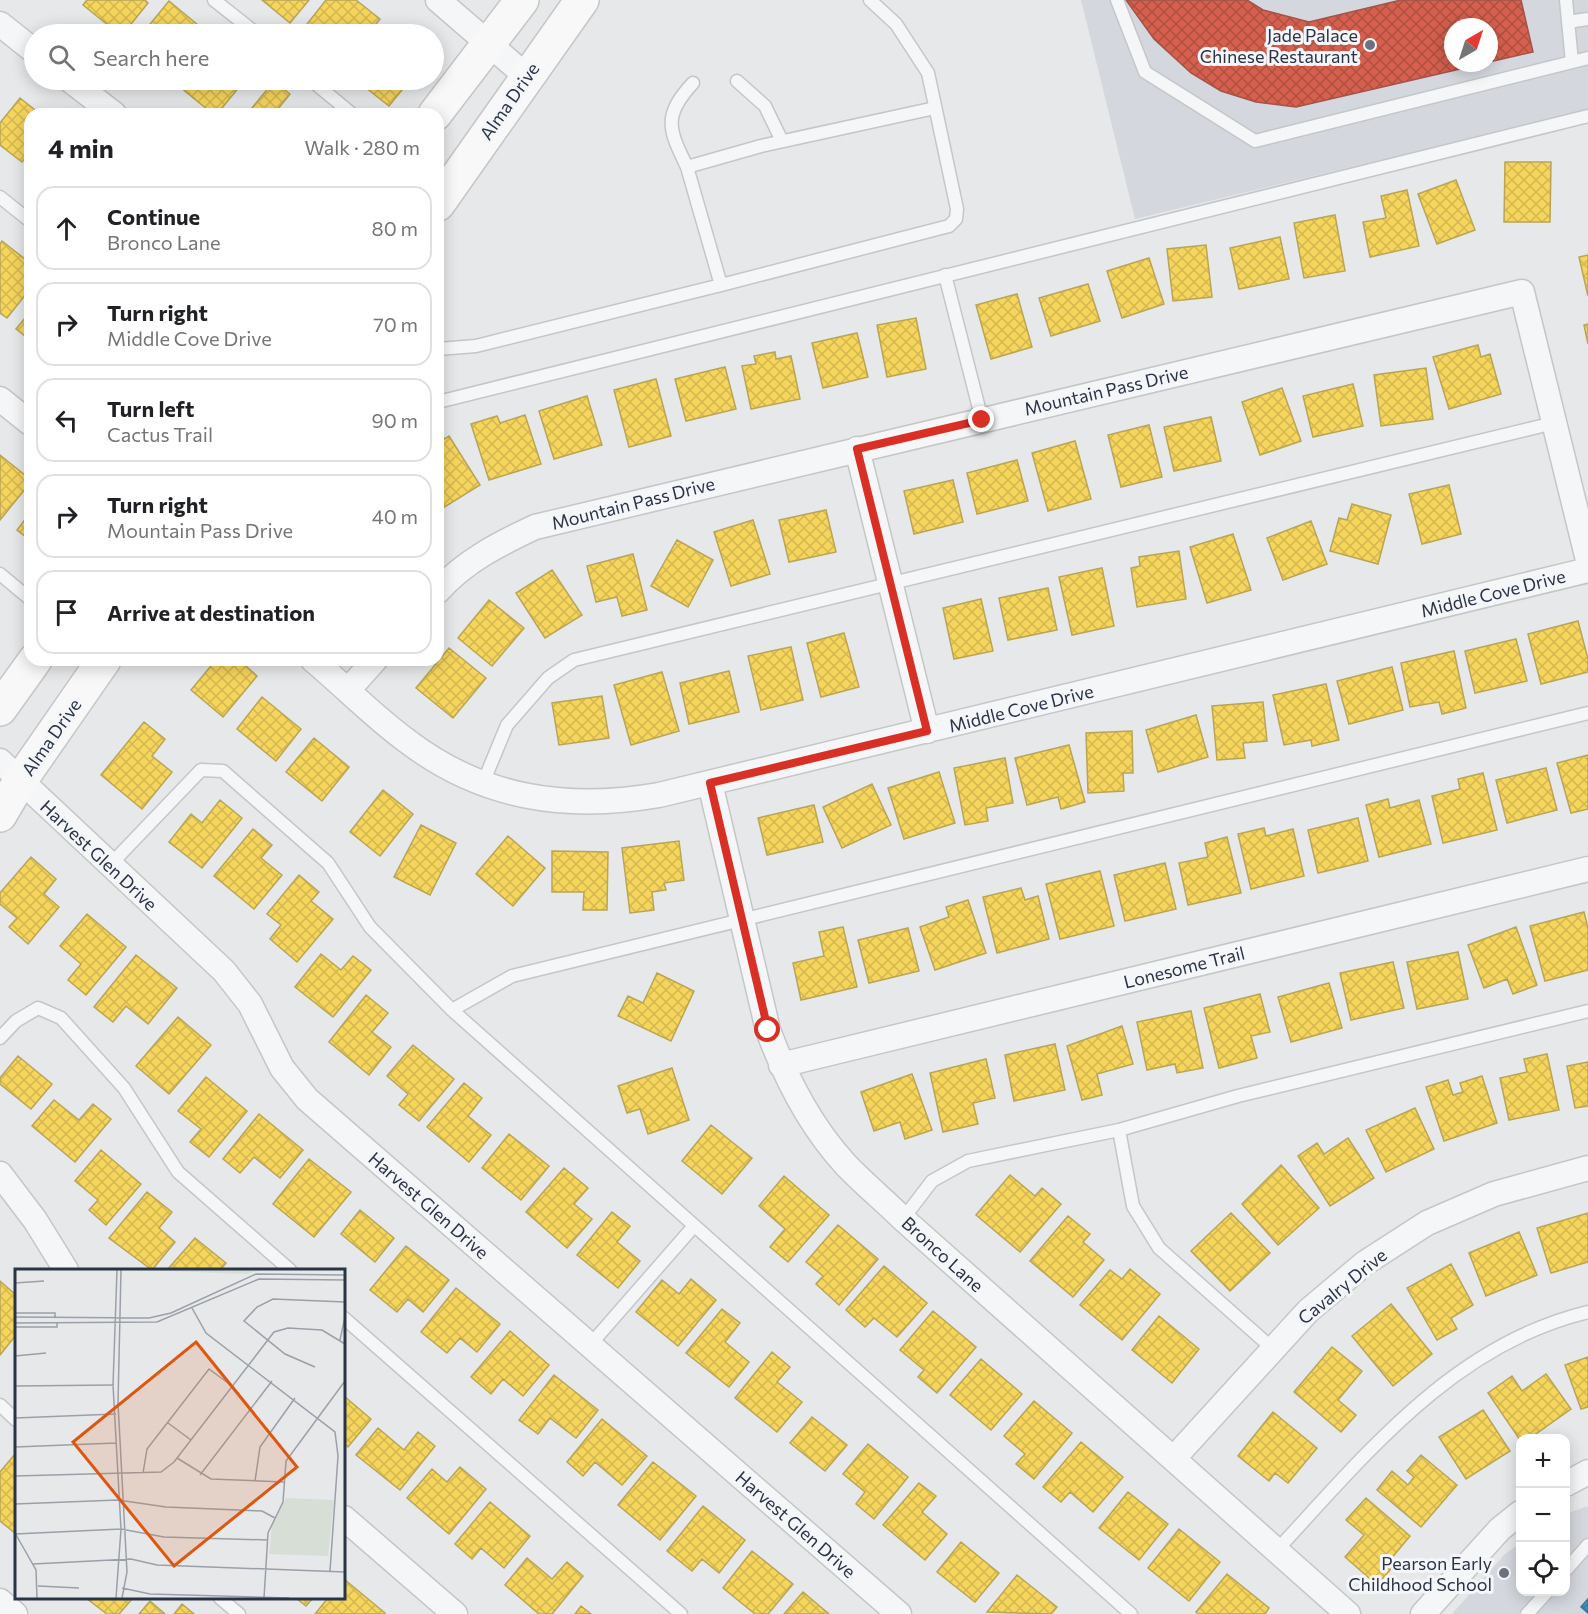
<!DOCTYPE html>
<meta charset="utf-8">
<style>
:root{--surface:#fff;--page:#f6f6f6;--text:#202124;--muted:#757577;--line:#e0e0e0}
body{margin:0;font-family:Commissioner,sans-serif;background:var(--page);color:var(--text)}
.controls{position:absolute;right:18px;bottom:18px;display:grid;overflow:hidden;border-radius:12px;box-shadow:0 3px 15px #0003}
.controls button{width:54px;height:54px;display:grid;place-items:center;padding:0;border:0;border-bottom:2px solid var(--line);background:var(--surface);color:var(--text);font:30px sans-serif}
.compass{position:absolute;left:1444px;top:18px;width:54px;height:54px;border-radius:50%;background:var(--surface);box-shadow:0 3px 15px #0003;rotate:39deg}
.stop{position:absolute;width:18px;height:18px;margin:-14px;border:4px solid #d93025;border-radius:50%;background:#fff}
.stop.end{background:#d93025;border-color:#fff;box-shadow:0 2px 6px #0008}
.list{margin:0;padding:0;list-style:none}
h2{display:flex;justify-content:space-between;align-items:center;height:78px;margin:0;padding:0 24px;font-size:26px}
h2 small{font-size:20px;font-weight:400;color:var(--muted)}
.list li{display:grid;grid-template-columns:39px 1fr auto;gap:18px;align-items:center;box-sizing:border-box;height:84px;margin:0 12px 12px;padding:0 12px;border:2px solid var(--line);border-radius:18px}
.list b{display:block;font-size:22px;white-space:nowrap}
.list p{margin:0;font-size:20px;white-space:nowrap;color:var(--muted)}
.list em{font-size:20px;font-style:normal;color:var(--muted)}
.icon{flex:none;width:33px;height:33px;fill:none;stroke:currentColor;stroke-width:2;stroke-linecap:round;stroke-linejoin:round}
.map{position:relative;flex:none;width:1588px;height:1614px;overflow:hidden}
.search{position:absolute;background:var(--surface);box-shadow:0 3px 15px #0003;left:24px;top:24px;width:420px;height:66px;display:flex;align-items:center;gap:15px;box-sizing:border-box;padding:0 21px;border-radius:33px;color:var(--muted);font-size:22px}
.panel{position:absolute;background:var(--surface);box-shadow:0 3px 15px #0003;left:24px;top:108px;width:420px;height:558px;border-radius:18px}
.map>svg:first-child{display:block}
</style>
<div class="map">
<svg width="1588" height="1614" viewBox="0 0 1588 1614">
<defs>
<pattern id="homes-cross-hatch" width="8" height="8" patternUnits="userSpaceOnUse" patternTransform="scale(1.5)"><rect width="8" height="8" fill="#f6d55c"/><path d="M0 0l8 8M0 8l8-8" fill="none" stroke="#d3b751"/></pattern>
<pattern id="shops-cross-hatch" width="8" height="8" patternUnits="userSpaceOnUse" patternTransform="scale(1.5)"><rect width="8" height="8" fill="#d6604d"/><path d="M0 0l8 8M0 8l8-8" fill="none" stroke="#ae5042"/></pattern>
<pattern id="schools-cross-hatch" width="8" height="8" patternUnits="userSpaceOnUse" patternTransform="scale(1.5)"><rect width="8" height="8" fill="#4393c3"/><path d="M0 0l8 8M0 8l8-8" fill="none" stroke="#3879a0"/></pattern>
</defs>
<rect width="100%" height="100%" fill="#e6e8ea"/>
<path fill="#d4d7dd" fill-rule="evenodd" d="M1081,0H1588V110L1135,219ZM1453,27H1489V63H1453Z
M1588,1506V1614H1452L1505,1554L1520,1543V1592H1566V1514Z"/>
<path fill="url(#homes-cross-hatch)" stroke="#b9a555" stroke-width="1.5" d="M87,0H145L148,3L123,34H119L83,5Z
M262,0H309L290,23Z
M326,0H356L380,19L368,34H302L300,33Z
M169,1L203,29L199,34H142Z
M390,27L399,34H384Z
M188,80H245L217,114H213L181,88Z
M356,80H410L389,106Z
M274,81L290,94L278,109L284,114H247Z
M20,98L40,114H30V152L22,162L0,145V123Z
M1505,162H1551L1550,222H1504Z
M1456,180L1475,230L1437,244L1418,194Z
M1407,190L1419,246L1370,257L1363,222L1386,218L1381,196Z
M1335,215L1345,271L1304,278L1294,223Z
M1280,237L1289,279L1239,289L1230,248Z
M2,241L30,263V289L7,318L0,313V244Z
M1206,245L1212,297L1173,301L1167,249Z
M1588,255V296L1579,257Z
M1149,258L1164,304L1122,318L1107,271Z
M1088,284L1100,321L1051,336L1039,298Z
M1017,294L1032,347L991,359L976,305Z
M30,312V340L16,329Z
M916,318L926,369L887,377L877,325Z
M1588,324V344L1584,325Z
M857,333L868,377L823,388L812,343Z
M1478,345L1481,357L1490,354L1501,394L1449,409L1433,357Z
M775,352L776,359L791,356L800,399L751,409L742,366L756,364L754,356Z
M725,367L736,409L686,421L675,379Z
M1426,368L1433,419L1381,426L1374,375Z
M656,379L671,436L629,447L614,390Z
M1353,384L1363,426L1313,437L1303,396Z
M1282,388L1301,441L1260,455L1242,402Z
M587,396L602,445L554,459L539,411Z
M525,415L541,464L489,480L471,424L497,416L500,423Z
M1211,417L1221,461L1174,471L1164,427Z
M1149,425L1162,477L1121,487L1108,435Z
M449,436L480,485L438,511V443Z
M1075,441L1091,499L1048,511L1032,453Z
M0,455L30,479V483L0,520Z
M1017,460L1028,501L977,514L967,473Z
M953,480L963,522L914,534L904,491Z
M1449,485L1461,534L1422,544L1409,494Z
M1352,504L1391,515L1378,564L1330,551L1339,518L1347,520Z
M826,510L836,552L789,562L779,520Z
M30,513V540L17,530Z
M753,520L770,574L731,586L714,532Z
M1311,521L1327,564L1283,580L1267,538Z
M1233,534L1251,590L1207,603L1190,547Z
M677,540L713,560L688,607L651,586Z
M1179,551L1186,599L1137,607L1131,568L1140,566L1139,557Z
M633,554L647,610L622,616L617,597L596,602L587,566Z
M1102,568L1114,626L1072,635L1059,577Z
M552,570L582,615L545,638L516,593Z
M1048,588L1057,630L1008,640L999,598Z
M981,599L993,651L954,659L943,608Z
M489,600L524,628L492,666L458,638Z
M1578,621L1588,659V672L1541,684L1528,634Z
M844,633L859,687L821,697L807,643Z
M1516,639L1527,681L1475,693L1465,651Z
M791,647L803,700L761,710L748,656Z
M449,648L486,678L453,718L416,688Z
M1454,651L1466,708L1442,714L1439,702L1410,707L1401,663Z
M216,660H239L257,676L223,717L191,690Z
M1392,667L1403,710L1349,724L1337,681Z
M729,671L739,712L689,724L680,683Z
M662,672L679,731L631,745L614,685Z
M1326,684L1339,740L1312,746L1311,740L1284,745L1273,695Z
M602,696L609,738L559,745L552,703Z
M262,697L301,729L276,761L237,729Z
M1263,702L1267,741L1243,743L1245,758L1217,760L1212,706Z
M1196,715L1208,757L1158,772L1146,730Z
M144,722L165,739L152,756L172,772L142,809L101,775Z
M1132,731L1133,773H1123L1124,791L1088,793L1086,733Z
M314,738L349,767L322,801L286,772Z
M1069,745L1085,802L1061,809L1058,797L1027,805L1015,758Z
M1588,755V809L1571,813L1557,763Z
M1005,758L1013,803L986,808L988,821L965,825L954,768Z
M1546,768L1557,810L1507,823L1496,780Z
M939,772L955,823L904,839L888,788Z
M1483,773L1497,830L1443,843L1432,796L1460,789L1458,779Z
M872,784L891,825L842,848L823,807Z
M383,790L413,814L380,856L350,832Z
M1388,799L1390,808L1419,800L1431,844L1379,857L1366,805Z
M220,800L242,818L202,868L169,842L191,814L202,823Z
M814,805L823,842L767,855L758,818Z
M1358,818L1368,861L1318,873L1308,830Z
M421,825L456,843L430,895L394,877Z
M1264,828L1266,836L1293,829L1304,876L1251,889L1238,834Z
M253,829L272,845L261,858L282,875L254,909L214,876Z
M508,836L545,868L513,906L476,874Z
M1227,837L1241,893L1188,905L1179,863L1208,857L1205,843Z
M679,841L684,880L664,883L666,890L652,892L654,910L630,913L622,848Z
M552,851L608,852L607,910H583L584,892H552Z
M31,857L56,879L44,894L59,907L28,944L9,927L17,918L0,904V893Z
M1165,863L1176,909L1125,921L1114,875Z
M1100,871L1114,926L1060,939L1046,884Z
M299,875L319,892L311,901L333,919L297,962L270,939L281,925L267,914Z
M1021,888L1025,900L1038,896L1049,939L997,953L983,897Z
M968,900L986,953L935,970L920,927L949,917L946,907Z
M1584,912L1588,928V970L1545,981L1530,926Z
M87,914L126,947L86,995L68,980L81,964L60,946Z
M843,927L857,987L801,1000L793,963L824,956L819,932Z
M1516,927L1537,985L1513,994L1507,979L1484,988L1468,945Z
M908,928L919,971L869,983L858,940Z
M1458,952L1468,999L1417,1009L1407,962Z
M321,954L341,970L353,956L371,970L333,1017L295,987Z
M136,955L177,988L148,1024L126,1006L113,1022L94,1007Z
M1393,962L1404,1008L1351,1020L1340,973Z
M657,973L694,991L671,1041L618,1016L628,996L643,1003Z
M1329,983L1342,1028L1291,1042L1278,997Z
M1260,994L1270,1032L1251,1036L1257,1058L1219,1068L1204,1008Z
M366,995L388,1013L372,1032L391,1047L369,1075L329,1042Z
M1191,1011L1203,1068L1177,1073L1175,1064L1147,1070L1137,1022Z
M178,1017L211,1045L169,1094L136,1066Z
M1122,1026L1133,1064L1097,1074L1102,1095L1082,1100L1067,1046Z
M1055,1044L1065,1090L1014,1101L1005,1055Z
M413,1045L454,1079L419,1121L399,1105L408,1094L387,1076Z
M1547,1054L1559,1110L1509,1120L1500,1078L1527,1072L1524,1059Z
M18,1056L52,1084L31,1109L0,1084V1078Z
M986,1059L995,1098L973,1103L978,1124L943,1132L930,1073Z
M1588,1062V1106L1575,1108L1567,1066Z
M672,1068L689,1120L648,1134L640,1109L627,1113L618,1086Z
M912,1074L932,1130L905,1139L900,1122L874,1131L861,1092Z
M1482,1076L1497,1123L1444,1141L1426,1087L1448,1080L1453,1095L1463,1092L1460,1083Z
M206,1077L247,1111L209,1157L190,1142L201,1129L178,1111Z
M464,1083L482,1098L468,1116L491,1135L469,1162L427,1127Z
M54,1100L79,1120L93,1104L111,1119L75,1162L32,1126Z
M1415,1108L1434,1149L1386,1172L1366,1130Z
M259,1114L303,1150L280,1178L254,1157L240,1173L223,1159Z
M711,1125L752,1158L722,1194L682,1161Z
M509,1134L549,1166L521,1200L482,1168Z
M1348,1138L1374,1178L1330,1206L1298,1156L1317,1143L1324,1154Z
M101,1150L141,1184L106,1225L89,1210L98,1200L75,1181Z
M309,1159L351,1192L314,1237L273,1204Z
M1281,1165L1319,1208L1278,1245L1242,1204Z
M564,1168L588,1188L574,1204L592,1219L567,1248L526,1212Z
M1010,1175L1035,1196L1042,1188L1061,1204L1020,1252L976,1215Z
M784,1176L829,1215L788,1262L770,1247L785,1229L759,1206Z
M147,1192L172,1212L159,1228L175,1242L152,1270L109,1238Z
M360,1210L394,1238L375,1262L341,1234Z
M612,1212L630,1226L617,1242L640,1261L618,1288L577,1255Z
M1231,1213L1270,1253L1230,1291L1191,1251Z
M1588,1213V1262L1551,1273L1537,1228Z
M1068,1216L1090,1234L1083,1242L1104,1260L1073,1297L1030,1261Z
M838,1225L878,1259L839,1305L816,1284L823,1276L806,1262Z
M1519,1232L1537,1275L1486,1296L1469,1253Z
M195,1238L226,1263L220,1270H167Z
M406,1246L449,1280L423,1312L408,1299L397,1312L370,1290Z
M1451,1264L1473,1305L1451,1318L1457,1329L1437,1340L1407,1288Z
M884,1266L927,1303L897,1337L874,1318L865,1327L846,1310Z
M1130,1269L1160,1294L1122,1340L1080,1305L1110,1270L1122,1279Z
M691,1279L716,1300L678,1346L636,1312L662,1280L679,1294Z
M0,1281L16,1295V1335L0,1355Z
M456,1288L500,1324L477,1352L460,1338L447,1353L421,1332Z
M1391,1304L1432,1354L1393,1386L1352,1336Z
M722,1309L740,1323L725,1342L749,1362L729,1387L686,1353Z
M933,1311L976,1347L937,1393L918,1377L924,1370L900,1350Z
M1159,1316L1199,1349L1172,1383L1132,1350Z
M510,1331L549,1365L523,1396L503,1379L491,1394L471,1377Z
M1332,1347L1362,1371L1338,1400L1356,1415L1341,1432L1294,1392Z
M772,1352L790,1367L777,1382L802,1402L777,1432L735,1398Z
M1588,1357V1407L1581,1409L1565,1365Z
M981,1359L1022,1394L991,1430L950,1395Z
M1546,1374L1571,1409L1530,1438L1520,1440L1488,1393L1512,1376L1522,1391Z
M554,1375L598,1410L576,1438L550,1418L538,1434L519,1420Z
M344,1396L371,1419L348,1447L344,1443Z
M1034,1401L1072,1433L1034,1479L1016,1464L1025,1454L1004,1436Z
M1483,1410L1510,1451L1466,1479L1439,1437Z
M1273,1412L1317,1448L1288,1483L1275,1473L1269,1481L1238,1456Z
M812,1417L847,1445L825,1471L790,1443Z
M602,1419L647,1456L622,1485L595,1462L583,1476L567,1462Z
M378,1428L404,1450L418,1432L435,1446L400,1490L356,1455Z
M1081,1442L1123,1477L1093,1512L1070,1492L1061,1502L1043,1487Z
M868,1444L908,1477L874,1519L856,1504L865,1492L843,1474Z
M15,1454L16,1456V1534L0,1521V1472Z
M1421,1455L1457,1485L1421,1527L1377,1490L1392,1471L1408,1485L1414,1477L1407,1471Z
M653,1462L696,1496L660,1540L618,1505Z
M460,1467L486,1489L449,1534L407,1498L432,1469L447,1482Z
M919,1483L936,1496L922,1512L947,1534L925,1560L883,1525Z
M1128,1492L1168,1524L1139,1560L1099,1528Z
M1366,1498L1410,1536L1390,1560L1395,1564L1377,1585L1345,1557L1364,1535L1346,1520Z
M490,1502L530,1536L504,1568L481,1548L472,1559L455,1544Z
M703,1506L745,1540L719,1573L702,1559L692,1571L667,1551Z
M1179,1529L1220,1562L1189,1601L1148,1568Z
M961,1542L999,1573L975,1602L937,1572Z
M752,1551L793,1584L768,1614H755L723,1588Z
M527,1558L552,1579L567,1562L583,1576L552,1614H539L505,1585Z
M1227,1574L1269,1608L1265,1614H1199L1196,1612Z
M1017,1575L1057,1607L1051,1614L987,1612Z
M344,1579L385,1613L384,1614H315L328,1598H344Z
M803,1592L829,1614H784Z
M86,1598H133L119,1614H107Z
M296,1598H313L306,1606Z
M150,1601L165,1614H139Z
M182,1604L194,1614H174Z
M581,1606L591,1614H575Z"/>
<path fill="url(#shops-cross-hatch)" stroke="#a3534b" stroke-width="1.5" d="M1126,0H1247L1263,10L1309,22L1401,0H1521L1533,52L1489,62V27H1453V63H1486L1296,107L1256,102L1221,91L1191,73L1154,39Z"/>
<path fill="url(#schools-cross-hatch)" stroke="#3c769d" stroke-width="1.5" d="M1588,1599V1613L1581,1607Z"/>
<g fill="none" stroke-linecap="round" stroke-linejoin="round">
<defs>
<path id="lane" d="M214,0L257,34
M870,0L896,24L928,73L957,209L956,219L949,226L721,285L687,167L761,146L935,108
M1117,0L1145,72L1255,141L1588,58
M1566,0L1572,62
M1568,22L1588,19
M311,80L352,114
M737,81L765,106L782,141
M687,167C669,130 662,116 693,83
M0,197L30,221
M945,275L982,420
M438,349L476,346L721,285
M438,402L1588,116
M0,574L30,599
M483,783L507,725L548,678L574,660L1554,423
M110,865L201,770L223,771L328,863L370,927L452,1010L1131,1614
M452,1010L512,976L1588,713
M0,1038L16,1021L38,1008L61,1018L124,1088L178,1172L290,1270
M1119,1130L1133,1206L1159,1248L1273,1349
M903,1219L932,1181L968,1161L1119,1130L1238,1096L1588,1011
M344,1318L681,1614
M590,1345L694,1226
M0,1405L16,1420
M1277,1550C1367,1453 1454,1344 1588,1312
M1566,1570L1588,1545
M220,1598L239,1614
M1527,1614L1547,1592"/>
<path id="street" d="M438,0L526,76
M0,24L34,51
M70,80L114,114
M0,399L30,423
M857,449L927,731
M438,591C465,561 499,544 535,527L1522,292L1588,560
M313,660C344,686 374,717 407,741C483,799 567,811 659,795L1588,570
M348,690L375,660
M0,761L224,971L250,1004L282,1068L307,1099L899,1614
M710,783L768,1030C786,1079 810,1126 846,1165C864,1184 885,1201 903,1219L1348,1614
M781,1065L1588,869
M0,1174L35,1220L66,1270
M1174,1458L1308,1311L1365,1263L1427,1223L1494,1194L1588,1168
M1566,1484L1588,1472
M344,1518L455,1614
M0,1601L15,1614
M1423,1614L1500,1529L1520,1513"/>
<path id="secondary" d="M435,114L522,0
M438,204L582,0
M0,709L35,660
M0,815L20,781L104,660"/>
</defs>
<use href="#lane" stroke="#c4c6c8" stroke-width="15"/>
<use href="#street" stroke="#c4c6c8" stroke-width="27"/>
<use href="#secondary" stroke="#c4c6c8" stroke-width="36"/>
<use href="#lane" stroke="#f5f6f7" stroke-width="12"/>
<use href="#street" stroke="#f5f6f7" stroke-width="24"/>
<use href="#secondary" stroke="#f8f8f8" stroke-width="33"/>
</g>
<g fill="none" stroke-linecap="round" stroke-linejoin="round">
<path stroke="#d93025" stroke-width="8" d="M768,1030L710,783L927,731L857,449L982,420"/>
</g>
<g fill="#6c737f" stroke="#f4f6f9" stroke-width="2">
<circle cx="1370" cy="45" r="6"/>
<circle cx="1504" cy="1573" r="6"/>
</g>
<g text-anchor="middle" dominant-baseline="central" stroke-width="6" stroke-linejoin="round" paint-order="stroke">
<g font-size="18" fill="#2b3445" stroke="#f4f6f9" text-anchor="end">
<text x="1358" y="35">Jade Palace<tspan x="1358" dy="21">Chinese Restaurant</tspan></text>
<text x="1492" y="1563">Pearson Early<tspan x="1492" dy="21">Childhood School</tspan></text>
</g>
<g font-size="18" fill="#2b3445" stroke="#f4f6f9">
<text transform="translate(509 101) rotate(-55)">Alma Drive</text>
<text transform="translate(1106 390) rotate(-13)">Mountain Pass Drive</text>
<text transform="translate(633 503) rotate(-14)">Mountain Pass Drive</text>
<text transform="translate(1493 593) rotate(-14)">Middle Cove Drive</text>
<text transform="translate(1021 708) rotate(-14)">Middle Cove Drive</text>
<text transform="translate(51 737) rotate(-55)">Alma Drive</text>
<text transform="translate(99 855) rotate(43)">Harvest Glen Drive</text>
<text transform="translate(1184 967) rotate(-14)">Lonesome Trail</text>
<text transform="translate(429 1205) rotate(41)">Harvest Glen Drive</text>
<text transform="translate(943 1254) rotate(42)">Bronco Lane</text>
<text transform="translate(1342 1286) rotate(-39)">Cavalry Drive</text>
<text transform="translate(796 1524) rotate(41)">Harvest Glen Drive</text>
</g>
</g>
<g transform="translate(15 1269)">
<rect width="330" height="330" fill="#e6e8ea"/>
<path d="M132,1H246L231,5ZM271,229L319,231L313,287L254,285L257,257Z" fill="#d6ded6"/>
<path fill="none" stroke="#9ba0a8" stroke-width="1.5" d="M106,1L103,134L112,303L107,329M0,14L29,12M177,39L191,64L320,163L323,187L315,302M0,44H40V48M0,48L134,49L156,44L241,5L330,6M0,54L142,53L244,10L330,11M0,55V58H42V54M325,71L330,48M0,87L31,84M300,98L270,85L229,52L242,38L258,30L330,33M0,117L99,116M0,149L101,145M153,154L176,171M0,178L101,174M162,189L196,210L269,213M128,204L132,180L194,100L217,117M185,206L257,112M0,207L146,203L159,193L259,63L273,59L307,61L330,75M240,212L245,178L280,129M0,235L103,231L151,238L247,242L260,249M0,264L21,301L22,329M0,265L106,260L149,268L253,271M18,295L116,290L142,296L330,303M23,317L64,319M107,319L135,325L274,329M101,329L106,260L98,116L102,1M249,329L253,264L268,233L271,192L330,112"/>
<path fill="#df570f" fill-opacity="0.15" stroke="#df570f" stroke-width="3" d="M181,73L282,198L159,297L58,173Z"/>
<rect width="330" height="330" fill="none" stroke="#2b3445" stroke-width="3"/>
</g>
</svg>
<div class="controls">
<button>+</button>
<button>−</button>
<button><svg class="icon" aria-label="locate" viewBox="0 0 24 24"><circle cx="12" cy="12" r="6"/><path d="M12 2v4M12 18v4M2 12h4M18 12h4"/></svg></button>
</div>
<svg class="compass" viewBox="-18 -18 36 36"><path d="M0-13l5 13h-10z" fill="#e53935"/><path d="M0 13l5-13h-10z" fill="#757577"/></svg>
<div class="stop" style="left:768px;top:1030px"></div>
<div class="stop end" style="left:982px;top:420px"></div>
<div class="search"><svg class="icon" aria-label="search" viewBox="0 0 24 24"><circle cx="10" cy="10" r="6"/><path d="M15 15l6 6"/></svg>Search here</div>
<section class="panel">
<h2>4 min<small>Walk · 280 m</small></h2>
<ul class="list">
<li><svg class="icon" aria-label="ahead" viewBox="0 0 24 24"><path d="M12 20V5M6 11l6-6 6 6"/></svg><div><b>Continue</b><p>Bronco Lane</p></div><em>80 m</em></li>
<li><svg class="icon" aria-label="right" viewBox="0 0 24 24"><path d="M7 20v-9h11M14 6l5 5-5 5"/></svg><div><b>Turn right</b><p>Middle Cove Drive</p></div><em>70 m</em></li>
<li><svg class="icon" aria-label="left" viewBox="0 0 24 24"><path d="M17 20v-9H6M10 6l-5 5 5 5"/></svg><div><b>Turn left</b><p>Cactus Trail</p></div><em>90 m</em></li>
<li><svg class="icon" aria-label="right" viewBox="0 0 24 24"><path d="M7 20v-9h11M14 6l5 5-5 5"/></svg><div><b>Turn right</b><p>Mountain Pass Drive</p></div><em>40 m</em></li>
<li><svg class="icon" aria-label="arrive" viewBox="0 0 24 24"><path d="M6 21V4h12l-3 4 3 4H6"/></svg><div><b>Arrive at destination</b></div></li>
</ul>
</section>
</div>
